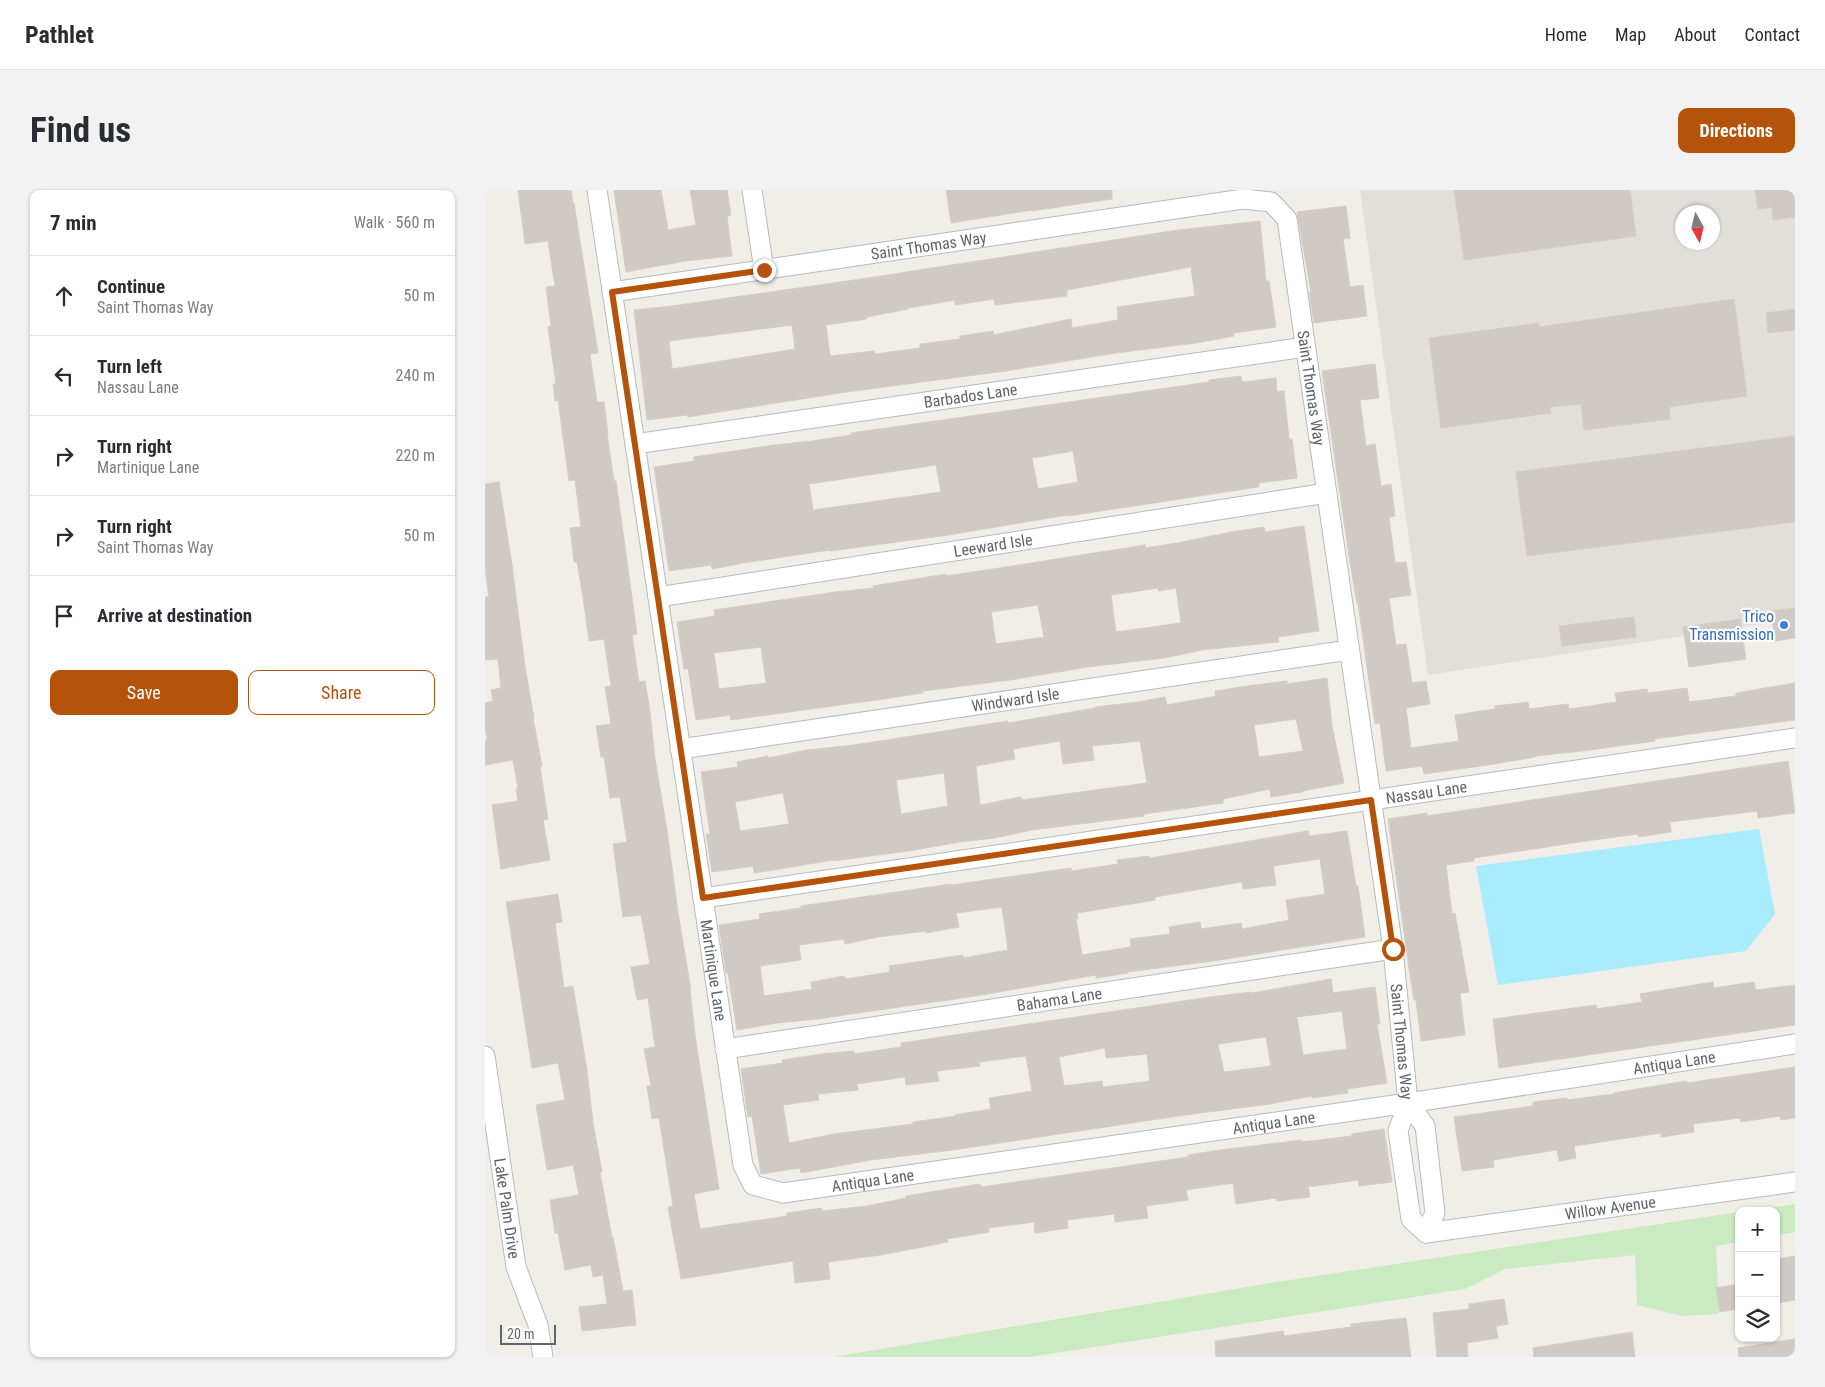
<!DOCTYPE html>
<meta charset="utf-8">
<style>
:root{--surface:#fff;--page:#f2f2f3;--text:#2b2b33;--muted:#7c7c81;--line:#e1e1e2;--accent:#b45309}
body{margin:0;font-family:"Roboto Condensed",sans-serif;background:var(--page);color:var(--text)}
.controls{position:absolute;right:15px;bottom:15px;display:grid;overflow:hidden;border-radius:10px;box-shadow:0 1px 4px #0004}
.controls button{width:45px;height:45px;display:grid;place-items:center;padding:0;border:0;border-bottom:1px solid var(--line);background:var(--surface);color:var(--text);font:25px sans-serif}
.compass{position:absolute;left:1190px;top:15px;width:45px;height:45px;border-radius:50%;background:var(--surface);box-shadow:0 1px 4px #0004;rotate:172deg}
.scale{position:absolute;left:15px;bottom:12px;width:56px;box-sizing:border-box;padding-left:5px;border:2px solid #5e6568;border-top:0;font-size:14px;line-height:18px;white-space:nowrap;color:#5e6568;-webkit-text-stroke:4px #fff;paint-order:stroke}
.stop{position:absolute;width:15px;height:15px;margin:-11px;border:4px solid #b45309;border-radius:50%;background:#fff}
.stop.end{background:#b45309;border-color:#fff;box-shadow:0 1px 5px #0008}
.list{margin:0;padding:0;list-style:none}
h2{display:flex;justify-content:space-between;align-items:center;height:65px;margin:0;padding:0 20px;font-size:21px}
h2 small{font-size:16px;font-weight:400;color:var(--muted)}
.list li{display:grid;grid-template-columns:32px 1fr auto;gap:15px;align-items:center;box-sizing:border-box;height:80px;padding:0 20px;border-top:1px solid var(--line)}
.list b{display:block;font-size:19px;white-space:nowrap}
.list p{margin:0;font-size:16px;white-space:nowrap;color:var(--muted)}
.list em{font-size:16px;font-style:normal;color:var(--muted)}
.actions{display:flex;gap:10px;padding:15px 20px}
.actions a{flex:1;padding:11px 0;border:1px solid var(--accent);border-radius:10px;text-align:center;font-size:18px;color:var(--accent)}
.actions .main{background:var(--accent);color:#fff}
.icon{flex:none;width:28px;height:28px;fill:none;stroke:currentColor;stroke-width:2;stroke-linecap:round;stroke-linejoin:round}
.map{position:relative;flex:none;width:1310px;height:1167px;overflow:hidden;border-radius:10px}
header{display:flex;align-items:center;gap:30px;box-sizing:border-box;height:70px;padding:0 25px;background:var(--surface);border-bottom:1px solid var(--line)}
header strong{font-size:24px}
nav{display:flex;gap:28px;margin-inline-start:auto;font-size:18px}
.intro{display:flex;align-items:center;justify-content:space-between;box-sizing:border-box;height:120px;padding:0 30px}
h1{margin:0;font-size:35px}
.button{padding:12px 22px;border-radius:10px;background:var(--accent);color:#fff;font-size:18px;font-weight:700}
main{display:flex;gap:30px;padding:0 30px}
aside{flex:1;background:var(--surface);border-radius:10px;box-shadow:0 1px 4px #0004}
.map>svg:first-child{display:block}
</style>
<header>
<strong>Pathlet</strong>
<nav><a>Home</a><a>Map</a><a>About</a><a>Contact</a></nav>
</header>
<div class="intro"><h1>Find us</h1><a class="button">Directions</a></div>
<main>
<aside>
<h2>7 min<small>Walk · 560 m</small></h2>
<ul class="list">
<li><svg class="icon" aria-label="ahead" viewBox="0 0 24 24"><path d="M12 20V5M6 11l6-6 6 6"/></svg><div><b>Continue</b><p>Saint Thomas Way</p></div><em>50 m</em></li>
<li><svg class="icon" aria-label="left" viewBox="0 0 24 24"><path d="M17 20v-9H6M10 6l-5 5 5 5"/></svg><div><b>Turn left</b><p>Nassau Lane</p></div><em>240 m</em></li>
<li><svg class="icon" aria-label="right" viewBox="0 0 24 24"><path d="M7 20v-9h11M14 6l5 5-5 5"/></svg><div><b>Turn right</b><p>Martinique Lane</p></div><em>220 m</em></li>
<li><svg class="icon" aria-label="right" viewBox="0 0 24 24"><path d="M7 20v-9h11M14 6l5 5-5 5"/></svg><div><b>Turn right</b><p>Saint Thomas Way</p></div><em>50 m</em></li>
<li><svg class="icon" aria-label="arrive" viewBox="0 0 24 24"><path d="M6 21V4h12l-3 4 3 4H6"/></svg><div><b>Arrive at destination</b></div></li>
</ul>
<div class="actions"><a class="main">Save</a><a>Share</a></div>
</aside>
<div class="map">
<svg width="1310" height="1167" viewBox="0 0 1310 1167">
<rect width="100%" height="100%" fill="#f1ede7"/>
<path fill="#e2dfdb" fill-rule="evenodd" d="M875,0H1310V429L943,485ZM1198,22H1228V52H1198Z"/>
<path fill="#caeac2" d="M1310,1014V1042L1291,1045V1021H1264Z
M1254,1022V1052L1231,1056L1234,1124L1197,1126L1152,1115L1150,1065L1020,1079L980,1099L545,1167H349L792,1092Z"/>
<path fill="#a9ebff" d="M1274,639L1290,724L1261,761L1013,795L991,676Z"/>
<path fill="#cfcac6" stroke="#d7cdc4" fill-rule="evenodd" d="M33,0H86L88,13H89L113,163L105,164L112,212H119L123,244H122L129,291H131L152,444L147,445L154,492L160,491L165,521L170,569L182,640L193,723L206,800L205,801L211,852L234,999L209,1004L215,1039L302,1026V1023L337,1018V1021L382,1016L421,1008V1006L495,994L496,997L703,967V965L735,960L817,950V952L867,946V944L899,939L907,992L874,996L873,990L823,997L825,1007L792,1011L791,1008L751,1014L748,993L701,1000L703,1010L661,1016L663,1028L630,1032L629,1024L582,1030L583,1038L550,1043L549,1032L503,1038L504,1042L462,1049L463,1052L396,1065L343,1072L345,1089L310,1093L308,1071L196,1089L183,1017L188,1016L174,928L167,929L162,896H166L159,859L170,857L163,808L152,810L146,777L165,774L156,725L138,727L128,654L142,652L135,607L125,608L119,567H116L111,536L126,534L120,497L126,496L119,449L104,451L98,407L92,372H89L85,338L96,337L90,290L84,291L73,210L70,211L68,194H71L63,137L66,136L61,97L70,96L63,51L40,54Z
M129,0H176L183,40L211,35L205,0H242L246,25L242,26L247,66L200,71L141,82Z
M461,0H627V9L547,21V20L466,33Z
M969,0H1145L1151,46L979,70Z
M1270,0H1310V27L1288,30L1287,17L1273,19Z
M861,16L865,48L858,49L865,97L878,95L882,126L829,133L824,102H826L812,22Z
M775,31L781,91H784L791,137L749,143V146L711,153L631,163L521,181L361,202L203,227L202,225L162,230L149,120L187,116L376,89L693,40ZM706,77L710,106L632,117L633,130L587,138L586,129L508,145V141L475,146V149L435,154V158L390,164L389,161L345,166L341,135L382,129V127L423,119V118L470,110V115L509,109L510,115L582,106V100ZM307,135L310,159L187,179L184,151Z
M1249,109L1262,206L1184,217L1185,229L1099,240L1096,214L1065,217L1066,223L956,238L944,148L1054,133V137Z
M1310,119V140L1283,143L1281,123Z
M890,174L894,208L875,210L881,256L890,254L896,296L906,294L910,326L904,327L910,373L921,372L926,405L904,408L911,455L921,454L927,493L941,491L945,514L921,518L926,558L974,551L970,525L1010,519V516L1043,512L1044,519L1083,514L1084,519L1132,512L1130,503L1162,499L1163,503L1202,498L1204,512L1251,506V503L1310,493V530L1169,549L1170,551L1097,561L1050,566V567L1010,574L939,584L937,576L901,581L895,533L890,534L873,413H872L865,373L837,181Z
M756,186L757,192L791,188L792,202L799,201L804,249H807L812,288L774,293V297L583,326V325L464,345L345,361V360L258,373L227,379L226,375L184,381L169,277L209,271V267L289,255L327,251L367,245L366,243L724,192V190ZM588,261L593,292L553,299L547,268ZM451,275L456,302L328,320L324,294Z
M1310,246V332L1042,366L1031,282Z
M14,292L27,375L40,477L49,528H48L57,576L55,577L63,629L58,630L65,670L16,679L7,615L33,611L31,599H33L28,570L0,575V551L2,550L0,536V513L8,511L6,500L16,498L13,469L0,470V407H4L0,378V294Z
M819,336L834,441L793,447L794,452L717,460L679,468L603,477L525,490L438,501V503L406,508L246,530L245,525L211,530L203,478L199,479L192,432L230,426L229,420L350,402L389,398L388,396L461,384V386L508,379L660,355V358L692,353L746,342L779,337L780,342ZM673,398L674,401L691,398L696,433L631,442L626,405ZM553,415L559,447L511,454L506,422ZM276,457L281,493L234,499L229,463Z
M1310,418V448L1290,451L1286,421Z
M1149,427L1151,447L1077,456L1074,436Z
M1255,429L1261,469L1204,477L1198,437Z
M842,488L847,536L859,593L818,601V602L786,607L785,599L738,609V613L659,624V626L547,640L510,648L474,652L430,660L348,671V670L295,679L269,683L268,676L227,682L221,644H225L216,582L253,577L252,572L283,566V568L322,560L369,555L523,531V533L610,518V517L653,512L680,507L682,515L731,506L730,501L769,495L802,491V494ZM811,529L818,561L774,567L769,535ZM575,551L578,574L609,570L607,556L655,551L662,593L536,610V607L495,615L491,576L530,569L528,559ZM459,583L463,616L416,624L411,590ZM298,603L304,634L255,641L250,612Z
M1303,571L1310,623L1273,628L1272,621L1185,632L1186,642L1153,647V644L1108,650L989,668V671L961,675L967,724L970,723L984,802L975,803L980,845L936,851L931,810H929L924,778L903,629L942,623V626Z
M823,641L824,646L862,641L871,696H873L880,747L728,771L642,782L643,783L611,788V785L491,806L332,829L292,833L252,840L243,783H241L234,735L275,729L274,724L316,718V716L466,694V695L586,678V681L633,674L632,670L664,666L665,668ZM835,669L840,704L801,710L804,730L757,739L756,733L716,739L715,732L684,737L685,744L645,749L646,757L597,765L591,729H593L592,723L670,710V707L757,692L758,699L791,695L788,676ZM517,717L523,760L478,768V765L404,776L405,782L360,789L359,786L326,792L327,799L279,806L275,776L316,770L314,755L359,749L360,754L393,747L441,741V743L474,737L471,723Z
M73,704L77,732L70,733L79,798L88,796L102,880L108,933L117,982H115L127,1048L128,1047L138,1101L147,1100L151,1135L97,1141L94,1117L122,1114L118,1085L108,1087L106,1075L80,1080L73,1043H70L65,1010L94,1005L88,975L62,980L51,915L80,910L73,873L47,878L21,712Z
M846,789L848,803L890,797L895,834H892L902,893L862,899L863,903L827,908V906L785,914L700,925L475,959L386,970L316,983L315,978L276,984L267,926L263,927L256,879L298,873L297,870L336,864L369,861V864L416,857V853L725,807L766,802L767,803ZM857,821L862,859L818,865L812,827ZM781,847L786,876L739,882L733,854ZM620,858L621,868L662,864L665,891L618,897L617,891L579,896L574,867ZM541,866L547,901L504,908L506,919L470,925L471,926L428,932V934L349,944L304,953L298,915L334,910L333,904L373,900L372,894L420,887L421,895L454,891L452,881L495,876L494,872Z
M1228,792L1229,798L1269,792L1271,800L1310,795V835L1014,878L1008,829L1111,815L1112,819L1157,812L1155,804Z
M1310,877V928L1296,930L1295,926L1256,932L1255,928L1208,934L1209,942L1176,947V943L1089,956L1091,968L1074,971L1072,960L1008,970L1009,977L977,981L969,927L1048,916V912L1082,908V910L1129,904V903L1201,891L1202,893Z
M1310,1066V1110L1291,1113V1069Z
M1254,1094V1119L1235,1122L1231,1098Z
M1019,1109L1023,1134L1011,1136L1013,1148L982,1153L983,1167H952L948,1123L984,1119V1114Z
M921,1128L926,1167H731L730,1151L798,1141L799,1146L866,1137V1134Z
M1147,1142L1150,1167H1049L1048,1158Z
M1310,1149V1167H1254L1253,1158Z"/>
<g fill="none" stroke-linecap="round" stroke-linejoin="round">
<defs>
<g id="minor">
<path id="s1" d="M112,0L258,975L268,995L298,1003L923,913L1310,854"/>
<path d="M267,0L279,80"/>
<path id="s2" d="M127,102L758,9L786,12L802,29L908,759L923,913L940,936L950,1023L941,1043"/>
<path id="s3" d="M150,254L820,157"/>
<path id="s4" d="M173,407L842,303"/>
<path id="s5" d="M195,559L864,460"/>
<path id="s6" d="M218,708L1310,548"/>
<path id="s7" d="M240,859L908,759"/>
<path id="s8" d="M0,866L31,1077L53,1135L58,1167"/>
<path d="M923,913L913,941L926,1029L941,1043"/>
<path id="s9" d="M941,1043L1310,992"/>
</g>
</defs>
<use href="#minor" stroke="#b7bbbe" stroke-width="21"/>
<use href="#minor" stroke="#fff" stroke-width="19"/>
</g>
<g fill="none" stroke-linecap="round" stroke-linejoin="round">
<path stroke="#b45309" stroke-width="6" d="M279,80L127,102L218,708L886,610L908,759"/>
</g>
<circle fill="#3f7fe0" stroke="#fff" stroke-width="2" cx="1299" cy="435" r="5"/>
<g text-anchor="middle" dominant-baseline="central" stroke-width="4.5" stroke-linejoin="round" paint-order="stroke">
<g font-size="16" fill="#5e6568" stroke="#fff">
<text stroke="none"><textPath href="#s2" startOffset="320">Saint Thomas Way</textPath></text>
<text stroke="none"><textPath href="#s2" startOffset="860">Saint Thomas Way</textPath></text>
<text stroke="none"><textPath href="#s3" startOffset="339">Barbados Lane</textPath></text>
<text stroke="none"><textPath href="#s4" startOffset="339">Leeward Isle</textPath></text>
<text stroke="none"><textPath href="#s5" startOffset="339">Windward Isle</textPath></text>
<text stroke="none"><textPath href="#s6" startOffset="731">Nassau Lane</textPath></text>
<text stroke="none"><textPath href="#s1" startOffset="789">Martinique Lane</textPath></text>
<text stroke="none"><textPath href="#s7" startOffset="338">Bahama Lane</textPath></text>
<text stroke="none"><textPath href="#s2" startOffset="1520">Saint Thomas Way</textPath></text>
<text stroke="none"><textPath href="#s1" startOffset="1940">Antiqua Lane</textPath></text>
<text stroke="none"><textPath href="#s1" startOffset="1535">Antiqua Lane</textPath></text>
<text stroke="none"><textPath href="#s1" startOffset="1130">Antiqua Lane</textPath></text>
<text stroke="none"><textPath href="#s9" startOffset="186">Willow Avenue</textPath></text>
<text stroke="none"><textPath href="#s8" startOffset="154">Lake Palm Drive</textPath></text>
</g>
<g font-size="16" fill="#366cbe" stroke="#fff" text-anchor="end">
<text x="1289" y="426">Trico<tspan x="1289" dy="18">Transmission</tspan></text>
</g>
</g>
</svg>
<div class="controls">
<button>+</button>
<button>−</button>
<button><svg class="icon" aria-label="layers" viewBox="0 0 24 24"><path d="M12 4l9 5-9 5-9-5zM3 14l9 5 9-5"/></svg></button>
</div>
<svg class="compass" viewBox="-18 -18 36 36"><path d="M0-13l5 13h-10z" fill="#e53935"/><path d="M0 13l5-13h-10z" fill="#7c7c81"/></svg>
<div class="scale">20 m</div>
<div class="stop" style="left:908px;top:759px"></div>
<div class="stop end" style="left:279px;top:80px"></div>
</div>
</main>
